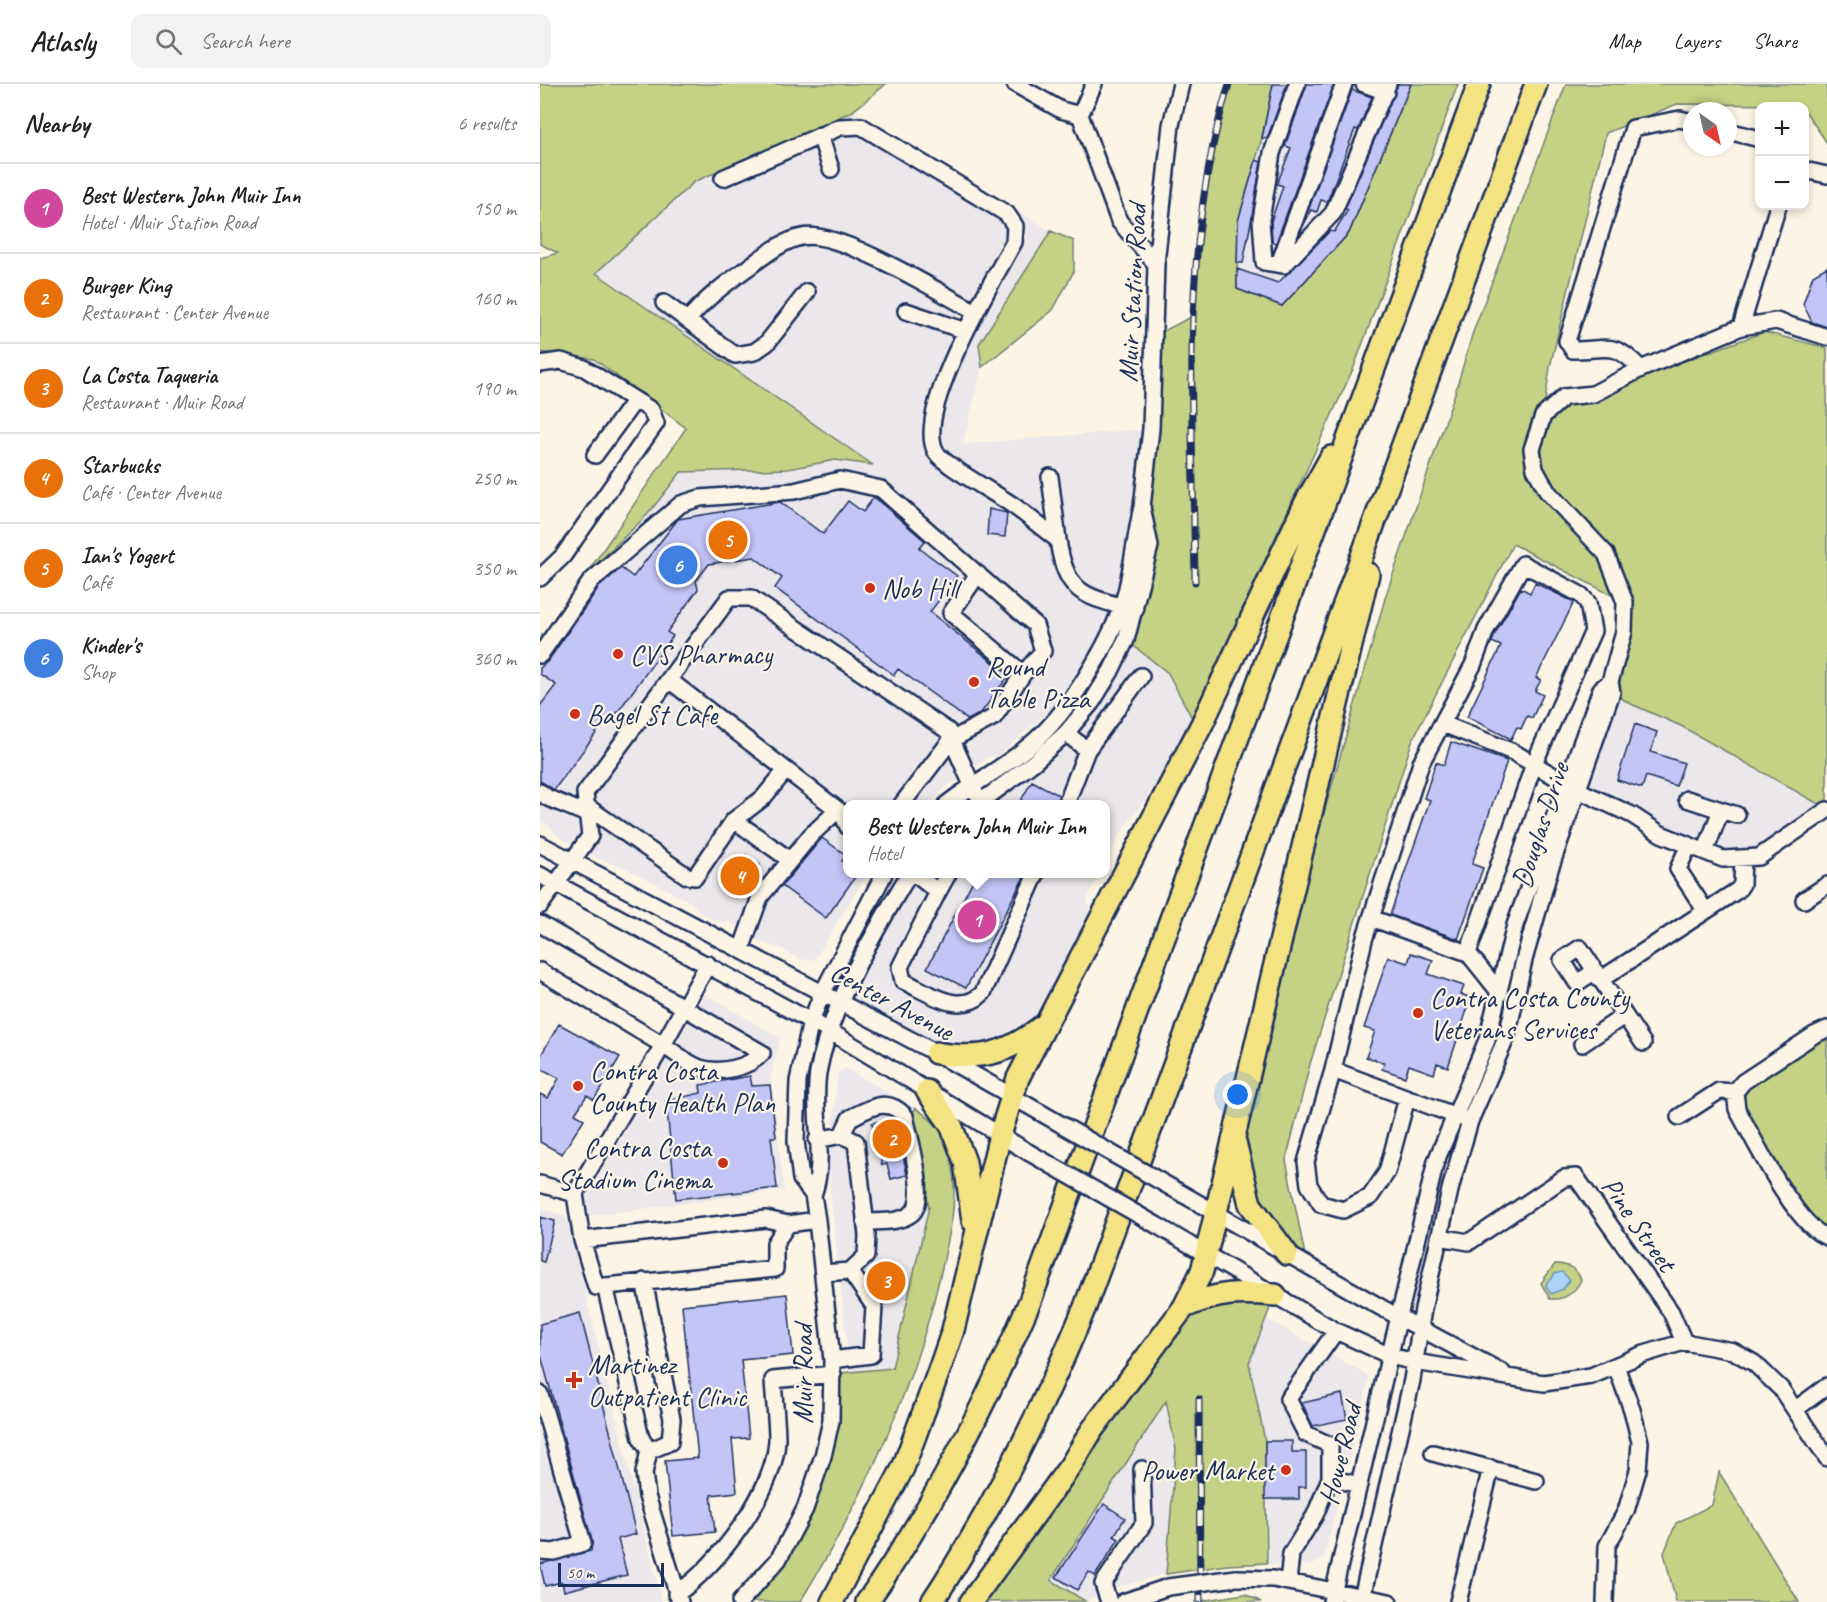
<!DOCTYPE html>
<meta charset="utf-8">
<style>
:root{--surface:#fff;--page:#f2f2f2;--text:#202124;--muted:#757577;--line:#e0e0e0;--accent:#0f766e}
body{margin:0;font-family:Caveat,sans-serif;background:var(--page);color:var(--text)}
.controls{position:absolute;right:18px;top:18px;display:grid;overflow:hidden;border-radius:12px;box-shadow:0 3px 9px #0003}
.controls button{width:54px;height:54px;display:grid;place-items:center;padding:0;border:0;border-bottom:2px solid var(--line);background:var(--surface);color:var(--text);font:30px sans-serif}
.compass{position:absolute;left:1143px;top:18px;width:54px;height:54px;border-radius:50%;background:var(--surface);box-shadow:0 3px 9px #0003;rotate:146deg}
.scale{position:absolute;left:18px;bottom:15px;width:106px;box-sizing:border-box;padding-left:6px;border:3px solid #1b2f5e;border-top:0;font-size:16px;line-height:21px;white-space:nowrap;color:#1b2f5e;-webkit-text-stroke:4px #fcf5e5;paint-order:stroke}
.you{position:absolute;left:698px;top:1011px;width:21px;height:21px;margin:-15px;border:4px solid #fff;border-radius:50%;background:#1a73e8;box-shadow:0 0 0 9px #1a73e833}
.badge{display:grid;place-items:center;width:39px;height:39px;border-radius:50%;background:var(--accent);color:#fff;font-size:20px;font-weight:700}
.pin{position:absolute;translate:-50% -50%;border:3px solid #fff;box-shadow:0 2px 6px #0006}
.popup{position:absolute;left:303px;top:716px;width:267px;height:78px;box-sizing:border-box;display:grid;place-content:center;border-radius:12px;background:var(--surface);filter:drop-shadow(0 2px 4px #0005);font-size:20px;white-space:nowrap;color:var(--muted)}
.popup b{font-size:22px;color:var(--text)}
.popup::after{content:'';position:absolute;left:50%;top:100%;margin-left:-12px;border:12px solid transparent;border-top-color:var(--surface)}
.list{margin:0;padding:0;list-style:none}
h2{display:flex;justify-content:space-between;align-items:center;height:78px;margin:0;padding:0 24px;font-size:26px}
h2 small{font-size:20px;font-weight:400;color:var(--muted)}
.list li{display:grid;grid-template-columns:39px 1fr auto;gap:18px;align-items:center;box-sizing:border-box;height:90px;padding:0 24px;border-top:2px solid var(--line)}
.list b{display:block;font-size:22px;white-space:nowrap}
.list p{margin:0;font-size:20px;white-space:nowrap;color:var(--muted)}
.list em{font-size:20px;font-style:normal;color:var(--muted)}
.icon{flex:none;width:33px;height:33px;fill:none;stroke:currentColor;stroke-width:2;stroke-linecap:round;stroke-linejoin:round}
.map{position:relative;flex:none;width:1287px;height:1518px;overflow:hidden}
header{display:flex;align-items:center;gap:36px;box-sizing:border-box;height:84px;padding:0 30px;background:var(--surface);border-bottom:2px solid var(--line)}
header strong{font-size:28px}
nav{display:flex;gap:33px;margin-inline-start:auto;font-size:21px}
.search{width:420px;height:54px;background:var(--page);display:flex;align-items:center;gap:15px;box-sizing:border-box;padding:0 21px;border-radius:12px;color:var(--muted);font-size:22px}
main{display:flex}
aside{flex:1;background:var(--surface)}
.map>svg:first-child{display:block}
</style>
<header>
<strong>Atlasly</strong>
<div class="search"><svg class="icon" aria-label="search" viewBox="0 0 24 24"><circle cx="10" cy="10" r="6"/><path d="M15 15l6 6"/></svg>Search here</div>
<nav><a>Map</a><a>Layers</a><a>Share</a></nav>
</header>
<main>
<aside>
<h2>Nearby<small>6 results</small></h2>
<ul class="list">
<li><span class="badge" style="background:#d1479c">1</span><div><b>Best Western John Muir Inn</b><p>Hotel · Muir Station Road</p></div><em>150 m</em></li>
<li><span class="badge" style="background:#e8710a">2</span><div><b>Burger King</b><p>Restaurant · Center Avenue</p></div><em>160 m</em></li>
<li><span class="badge" style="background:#e8710a">3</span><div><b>La Costa Taqueria</b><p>Restaurant · Muir Road</p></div><em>190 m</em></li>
<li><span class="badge" style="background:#e8710a">4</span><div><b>Starbucks</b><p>Café · Center Avenue</p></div><em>250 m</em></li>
<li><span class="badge" style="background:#e8710a">5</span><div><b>Ian's Yogert</b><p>Café</p></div><em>350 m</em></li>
<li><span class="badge" style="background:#3f7fe0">6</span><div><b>Kinder's</b><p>Shop</p></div><em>360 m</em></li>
</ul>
</aside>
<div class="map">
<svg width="1287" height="1518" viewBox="0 0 1287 1518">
<rect width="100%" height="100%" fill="#fcf5e5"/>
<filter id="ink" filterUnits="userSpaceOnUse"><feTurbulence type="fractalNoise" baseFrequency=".0167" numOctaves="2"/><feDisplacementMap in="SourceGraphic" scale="12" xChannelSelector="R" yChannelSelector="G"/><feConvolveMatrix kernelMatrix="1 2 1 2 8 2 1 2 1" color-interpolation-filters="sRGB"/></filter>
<g filter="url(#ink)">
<path fill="#ebe7ea" d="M733,0H871L809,149L742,222L697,205L698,137L721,58Z
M313,27L511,147L439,260L442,283L423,360L611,345L594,462L557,574L551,570L521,617L464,666L454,674L452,671L406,703L394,716L385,720H308V790H327L275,875L267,876L259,875L241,864L222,859L197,845L191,838L175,837L159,828L154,820L88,785L59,775L16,751L11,743L0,737V553L48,488L108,430L141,388L248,385L295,376L332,380L56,189L154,99Z
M586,556L628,589L652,634L620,696L589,737L566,775V720H438L526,649Z
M1072,608L1089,619L1141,642L1287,725L1219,773L1183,775L1038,706Z
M369,790H559L547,814L554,848L504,941L417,972L302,920Z
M165,910L240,954L231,994L244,1106L48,1132L44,1117Z
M305,984L376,1024L369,1034L389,1123L352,1284L310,1288L288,1087L298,989Z
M0,1124L26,1132L122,1518H0Z
M727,1235L826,1290L829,1295L784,1474L771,1482L741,1476V1481L727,1479L725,1357L709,1278Z
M626,1316L636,1365L626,1490L577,1503L545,1517L511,1497Z"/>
<path fill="#c5d285" stroke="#708072" stroke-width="1.5" d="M0,0H346L313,27L154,98L56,189L333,381L295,376L248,385L141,388L108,430L48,488L146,344L54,275L0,268V174L18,169L0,160Z
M689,0H733L721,58L698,137L697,205L742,222L809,149L871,0H918L814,283L652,634L628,589L586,556L602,423L612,253L653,232C657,153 665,76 689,0Z
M1026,0H1287V59L1261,21L1137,20L1066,49L1010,283L1003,331L1024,313L1054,310L1224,248L1287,264V725L1141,642L1089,619L1072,608L1085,518L973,460L872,657L770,980L746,1076L767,1181L721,1138L693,1049L846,511L916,306L932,251Z
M511,147L534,157V187L513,226L442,283L439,260Z
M1287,945V1153L1278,1150L1197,1025L1203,998Z
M376,1024C389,1034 400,1042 406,1058C422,1099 411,1146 401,1188C374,1306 323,1416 260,1518H200L238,1476L297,1338L300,1289L352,1284L389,1123L369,1034Z
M1015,1180C1027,1180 1037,1184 1041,1196C1035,1209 1024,1216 1010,1215L1001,1199Z
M735,1211L709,1279L725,1357L727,1479L687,1481L626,1490L636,1365L626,1317L511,1496L545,1517L431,1518L644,1223Z
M1179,1388L1259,1518H1136L1124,1469L1136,1439L1172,1421Z
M705,1510L721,1518H654L704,1510Z"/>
<path fill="#abd5f6" stroke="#7193b9" stroke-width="1.5" d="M1022,1188L1030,1196L1023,1205L1011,1210L1006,1203L1007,1198L1012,1195L1014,1190Z"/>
<path fill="#c4c5f7" stroke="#1b2f5e" stroke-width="1.5" d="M733,0H747L727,55L722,54Z
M767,0H794L736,159L732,158L731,137L743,102L737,100L751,64L745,62Z
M858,0H871L809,149L742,222L697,205V185L738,199L790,147L794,148L808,126L805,125Z
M812,6L832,13L818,46L815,45L787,118L781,116L777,128L771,126L760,149Z
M716,76L721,78L711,138L703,179H697L698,137Z
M1287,183V243L1272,238L1263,220L1273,191Z
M334,413L385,457L379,464L417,492L390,528L469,591L441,629L428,636L358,585L354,591L235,504L242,494L214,473L169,480L156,497L158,505L127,548L133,552L69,640L65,637L14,706L0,697V622L16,601L0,590V584L8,577L59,503L81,484L93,493L138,435L240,418L283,450L308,417L323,428Z
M449,425L467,429L465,453L447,451Z
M995,499L1034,518L996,594L1001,596L995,607L1003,611L992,634L987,632L981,645L977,643L971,655L927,633L961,562L952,558L955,550L981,504L990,509Z
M1095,640L1117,648L1111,668L1144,679L1136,702L1106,692L1102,704L1077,696Z
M911,658L967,677L932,780L943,784L918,855L850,831L890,716L884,714L896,678L904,681Z
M492,697L519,711L516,720H479Z
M282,754L306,771L302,777L308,782V789H318L286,834L242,802Z
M206,771L220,781L195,814L181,803Z
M437,789H486L426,904L387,884Z
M871,869L893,876L888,890L924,902L921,910L931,914L908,983L897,979L894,990L869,981L865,993L842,985L845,979L826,973L835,947L824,944L848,873L868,879Z
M19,940L80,973L54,1016L47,1011L35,1030L44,1035L22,1070L0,1058V1010L8,1014L19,994L0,984V973Z
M210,992L212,1002L230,1001L236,1053H231L237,1104L136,1115L126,1017L161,1009L160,1001Z
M352,1034L356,1037L367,1091L351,1095L347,1080L342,1081L332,1039Z
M0,1133L15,1137L4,1178L0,1177Z
M247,1210L253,1271L201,1276L209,1354L192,1355L197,1408L171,1411L175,1448L133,1452L125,1377L158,1374L142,1221Z
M40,1229L96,1450L78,1455L87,1491L24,1507L22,1498L5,1502L0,1480L51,1467L52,1457L0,1268V1240Z
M802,1310L807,1335L773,1342L762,1319Z
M725,1357H752V1368H766V1403H759V1415H725Z
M564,1420L585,1434L574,1452L579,1455L555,1492L549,1488L537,1506L516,1493Z"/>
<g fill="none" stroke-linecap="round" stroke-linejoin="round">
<defs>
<path id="minor" d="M475,0L521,26L540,31
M554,0L540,31L579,137L616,180
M757,0L732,69L721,136L724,178L744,181L793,129L848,0
M824,0L846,8
M1188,47L1220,55
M280,51L291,85
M1264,86L1287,91
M183,94L300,43L321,42L467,130L475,142L474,158C453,197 373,328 396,368C404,382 454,408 471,420C487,431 502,444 518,456C526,512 545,512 595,526
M739,180L804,0
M124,219L195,271L214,268L227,259L267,208
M366,227L426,247
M148,236C165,215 184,201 206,185C223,173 241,157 262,153C299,145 400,209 436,228
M1201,243L1238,122
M0,280L21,277L44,284L111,326L116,339L23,472L0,494
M1101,285C1073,256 1069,266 1033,266L1027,257L1093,44L1140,35L1152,38
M55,371L95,316
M510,393L518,456
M602,423L611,345L616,180L631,41L641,0
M438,490L411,529L483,590
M0,571L51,497L141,420L160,414L254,407L300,396L341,405L495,541L503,567L483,590L454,633L411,656L362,720
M129,596L302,729L308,743
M903,640L973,668L1038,706L1092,731L1121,750L1183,775L1219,773L1287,726
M526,649L547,666L526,720
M547,666L601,592
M0,708L8,714L47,730
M1147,715L1181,726L1165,768
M407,720C436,697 472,679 499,653C533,621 577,549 587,504C593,477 596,450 602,423L610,462L586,556L571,587L552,618L526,649L493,679L438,720
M46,722L147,792L155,793L194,736L223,714L246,686
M1181,726L1197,731
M194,736L250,776
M0,760L396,969L503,1030
M1149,761L1138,785L1165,826
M375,790L398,808L360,883L363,897C388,908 419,933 443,909L496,790
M0,791L291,948L488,1068
M398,808L408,790
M1264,816L1287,801
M0,822L50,752L45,709L189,514H211L408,647L435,708
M831,834L928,869L960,909
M0,840L222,969C209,984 180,990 160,984C148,980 134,968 123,961L35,1110L0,1100
M201,866L220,813L271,751L298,726
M0,887L123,961L168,880
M1055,887L1037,899L1022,876L1040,864L1103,959
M1060,896L1198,806L1202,800L1203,774
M1287,945L1274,951L1203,998L1195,1008L1197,1025C1214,1055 1256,1143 1287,1153
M1042,960L1084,932
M793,986L922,1034
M867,1014L847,1088L830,1113L803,1126L781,1120L769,1101L766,1078L793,986L824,856L881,679L933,581L946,546L983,480L1041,511L1048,519L1053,547L994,680L928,869
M1139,1033L1179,1007L1195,1008
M302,1051L310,1034C330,1024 347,1012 365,1032C369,1052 389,1117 371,1130C359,1139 340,1137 326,1138
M277,1056L302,1051L316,1058L327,1151L326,1172L310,1187L283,1189
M632,1104L842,1224L962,1288
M35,1110L42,1156L56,1203L235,1185V1159L248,1140L277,1136
M273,1111C287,1075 272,1028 278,989C290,922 335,847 369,790
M618,1142L796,1247L850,1272L875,1278L1004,1299L1051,1292L1101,1271L1144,1258L1193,1267L1214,1279L1241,1305L1287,1374
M899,1153L929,1158L1024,1094L1036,1093L1131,1228L1144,1258
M42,1156L226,1135L248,1140
M65,1202L101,1354L109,1367L130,1358L132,1335L104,1197
M292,1276L331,1271L334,1222L310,1187
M0,1310L43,1459L14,1468L1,1467
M1256,1325L1287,1302
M109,1367L104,1389L107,1412L140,1518
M893,1369L996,1397
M790,1394V1361L766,1350L748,1315L796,1247
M696,1494L733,1495L849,1518
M748,1498L751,1470L775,1431L790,1394L819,1401
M136,1510C177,1483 235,1407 237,1356C237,1336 234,1316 233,1296L293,1290
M200,1518L238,1476L265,1425L283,1372L291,1337L292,1276L277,1136L273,1111L261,1095L256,1057L258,997L271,937L282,910L344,790
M569,1518L563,1500L604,1439L602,1385
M583,1518L628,1503
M791,1518L896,1077L947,956L975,841L1061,605L1070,598
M821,1518L872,1296L883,1225L911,1102L930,1037L967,952L984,876L1010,785L1072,608L1070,598L1084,548L1085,518L1066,470L1007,407L995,385L992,365L1003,332L1024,313L1053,310L1101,285L1201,243L1236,237L1287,253
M918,1518L951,1384
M1065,1518L1067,1462L1086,1427L1098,1386L1100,1358L1092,1326L1076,1282"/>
<path id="highway" d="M396,969C440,976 465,971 501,943
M387,1007L411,1041L425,1078L433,1137
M695,1058L710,1120L747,1170
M644,1223C679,1208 698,1208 735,1211
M292,1518L363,1384L401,1281L413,1246L460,1051L478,994L662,640L766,418L791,373
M327,1518C393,1424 445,1322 490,1217L939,0
M392,1518C453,1425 502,1326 545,1223L996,0
M431,1518L531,1381L552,1346L644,1223L662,1187L828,490"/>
</defs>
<use href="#minor" stroke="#1b2f5e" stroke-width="20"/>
<use href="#highway" stroke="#1b2f5e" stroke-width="26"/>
<use href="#minor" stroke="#fcf5e5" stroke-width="15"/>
<use href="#highway" stroke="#f4e382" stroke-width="21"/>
<defs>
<path id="rail" d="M655,498C653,332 639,161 689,0
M659,1315L660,1518"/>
</defs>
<use href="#rail" stroke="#1b2f5e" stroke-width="7"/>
<use href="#rail" stroke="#fcf5e5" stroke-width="4.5" stroke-dasharray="14" stroke-linecap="butt"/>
<defs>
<path id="minor-bridge" d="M503,1030L632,1104
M488,1068L618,1142
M628,1503L696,1494"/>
</defs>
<use href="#minor-bridge" stroke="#1b2f5e" stroke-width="20" stroke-linecap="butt"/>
<use href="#minor-bridge" stroke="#fcf5e5" stroke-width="15"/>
</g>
</g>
<g fill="#c8321e" stroke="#fcf5e5" stroke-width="2">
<circle cx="330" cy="504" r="6"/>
<circle cx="78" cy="570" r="6"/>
<circle cx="434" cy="598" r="6"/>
<circle cx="35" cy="630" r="6"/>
<circle cx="878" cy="929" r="6"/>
<circle cx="38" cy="1002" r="6"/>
<circle cx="183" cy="1079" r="6"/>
<path d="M31 1287h6v6h6v6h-6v6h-6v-6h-6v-6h6z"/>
<circle cx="746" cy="1386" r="6"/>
</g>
<g text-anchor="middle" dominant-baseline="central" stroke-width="4.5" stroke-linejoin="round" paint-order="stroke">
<g font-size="28" fill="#1b2f5e" stroke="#fcf5e5">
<text transform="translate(592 209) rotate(-87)">Muir Station Road</text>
<text transform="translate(1000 741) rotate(-72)">Douglas Drive</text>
<text transform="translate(352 917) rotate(28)">Center Avenue</text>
<text transform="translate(1099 1140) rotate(55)">Pine Street</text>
<text transform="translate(262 1290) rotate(-90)">Muir Road</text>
<text transform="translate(800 1370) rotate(-76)">Howe Road</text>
</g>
<g font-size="28" fill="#1b2f5e" stroke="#fcf5e5" text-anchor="start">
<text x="342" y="504">Nob Hill</text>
<text x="90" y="570">CVS Pharmacy</text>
<text x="446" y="582">Round<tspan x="446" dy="32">Table Pizza</tspan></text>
<text x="47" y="630">Bagel St Cafe</text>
<text x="890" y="913">Contra Costa County<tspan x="890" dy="32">Veterans Services</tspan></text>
<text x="50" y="986">Contra Costa<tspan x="50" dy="32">County Health Plan</tspan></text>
<text x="171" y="1063" text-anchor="end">Contra Costa<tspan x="171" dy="32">Stadium Cinema</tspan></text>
<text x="48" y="1280">Martinez<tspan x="48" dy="32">Outpatient Clinic</tspan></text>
<text x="734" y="1386" text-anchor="end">Power Market</text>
</g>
</g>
</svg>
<div class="controls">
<button>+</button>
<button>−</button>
</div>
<svg class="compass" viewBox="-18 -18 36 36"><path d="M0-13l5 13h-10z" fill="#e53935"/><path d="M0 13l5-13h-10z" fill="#757577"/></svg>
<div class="scale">50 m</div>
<div class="you"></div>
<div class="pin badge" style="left:437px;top:836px;background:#d1479c">1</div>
<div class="popup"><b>Best Western John Muir Inn</b>Hotel</div>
<div class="pin badge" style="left:352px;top:1055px;background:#e8710a">2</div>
<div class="pin badge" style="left:346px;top:1197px;background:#e8710a">3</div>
<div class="pin badge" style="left:200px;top:792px;background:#e8710a">4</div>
<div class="pin badge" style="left:188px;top:456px;background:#e8710a">5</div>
<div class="pin badge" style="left:138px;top:481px;background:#3f7fe0">6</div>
</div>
</main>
